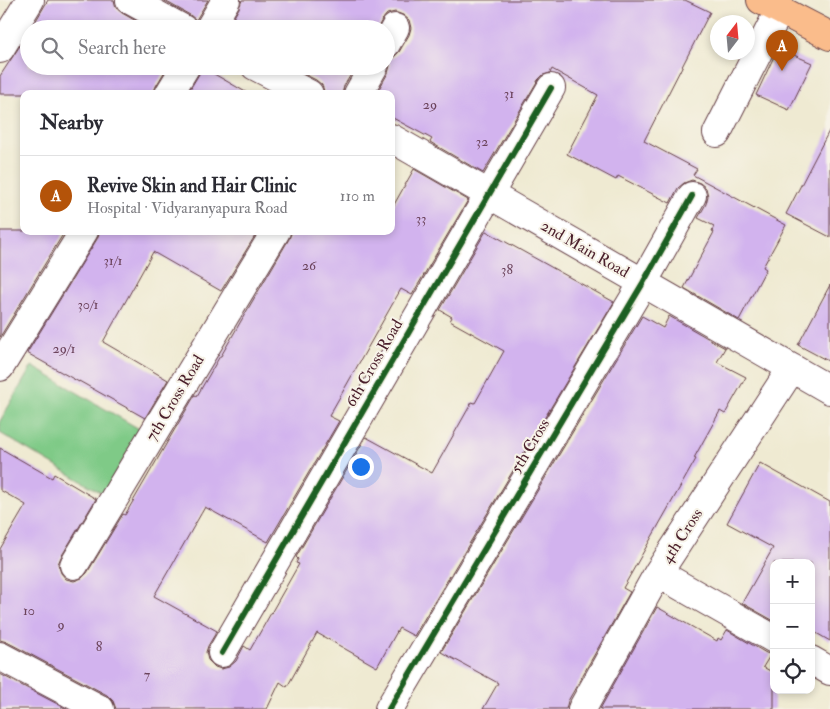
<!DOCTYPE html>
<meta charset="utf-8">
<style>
:root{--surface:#fff;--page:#f2f2f3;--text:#2b2b33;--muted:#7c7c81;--line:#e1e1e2;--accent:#b45309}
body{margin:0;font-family:"IM FELL Double Pica",serif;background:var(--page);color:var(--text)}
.controls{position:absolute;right:15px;bottom:15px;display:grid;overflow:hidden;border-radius:10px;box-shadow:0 2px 8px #0003}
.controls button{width:45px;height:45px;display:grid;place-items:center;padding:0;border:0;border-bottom:1px solid var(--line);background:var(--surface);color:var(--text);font:25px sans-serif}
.compass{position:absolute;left:710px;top:15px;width:45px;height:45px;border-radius:50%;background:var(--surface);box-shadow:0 2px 8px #0003;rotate:16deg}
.you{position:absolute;left:360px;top:466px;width:18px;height:18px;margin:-12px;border:4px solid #fff;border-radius:50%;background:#1a73e8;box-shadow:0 0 0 8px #1a73e833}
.badge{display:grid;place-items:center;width:32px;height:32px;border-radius:50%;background:var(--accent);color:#fff;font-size:16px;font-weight:700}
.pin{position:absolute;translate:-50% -41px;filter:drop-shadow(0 1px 2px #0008)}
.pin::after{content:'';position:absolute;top:26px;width:18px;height:15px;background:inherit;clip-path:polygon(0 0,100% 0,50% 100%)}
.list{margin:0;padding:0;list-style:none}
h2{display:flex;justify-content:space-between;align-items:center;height:65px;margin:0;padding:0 20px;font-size:21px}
h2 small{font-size:16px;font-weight:400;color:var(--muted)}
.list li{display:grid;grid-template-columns:32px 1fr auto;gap:15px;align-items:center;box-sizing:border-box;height:80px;padding:0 20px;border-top:1px solid var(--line)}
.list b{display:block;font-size:19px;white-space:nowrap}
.list p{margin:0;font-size:16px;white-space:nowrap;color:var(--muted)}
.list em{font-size:16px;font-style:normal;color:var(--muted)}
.icon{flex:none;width:28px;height:28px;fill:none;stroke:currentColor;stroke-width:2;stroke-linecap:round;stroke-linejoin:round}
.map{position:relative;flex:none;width:830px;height:709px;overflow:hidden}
.search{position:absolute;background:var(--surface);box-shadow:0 2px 8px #0003;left:20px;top:20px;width:375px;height:55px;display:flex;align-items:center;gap:12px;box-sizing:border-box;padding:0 18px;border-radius:28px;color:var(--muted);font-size:19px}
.panel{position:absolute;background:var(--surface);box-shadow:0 2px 8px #0003;left:20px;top:90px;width:375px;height:145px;border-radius:10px}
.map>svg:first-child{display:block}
</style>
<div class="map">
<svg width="830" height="709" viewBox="0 0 830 709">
<rect width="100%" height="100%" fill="#f7f3e8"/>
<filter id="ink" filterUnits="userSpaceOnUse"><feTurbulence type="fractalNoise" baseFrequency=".02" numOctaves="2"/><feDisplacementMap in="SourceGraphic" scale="10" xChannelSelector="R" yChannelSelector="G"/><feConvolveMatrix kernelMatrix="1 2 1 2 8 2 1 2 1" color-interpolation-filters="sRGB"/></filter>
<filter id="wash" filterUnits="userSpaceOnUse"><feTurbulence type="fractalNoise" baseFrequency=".0096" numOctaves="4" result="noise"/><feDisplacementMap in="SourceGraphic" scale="20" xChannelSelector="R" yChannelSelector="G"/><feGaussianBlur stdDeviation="1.12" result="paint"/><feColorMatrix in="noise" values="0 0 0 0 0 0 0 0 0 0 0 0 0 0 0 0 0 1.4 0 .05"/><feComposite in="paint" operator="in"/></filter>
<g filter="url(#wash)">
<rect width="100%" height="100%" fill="#efead2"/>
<path fill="#7fca87" stroke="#647459" d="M32,366L141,430L103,494L0,433V421Z"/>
<g id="blocks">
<path fill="#d2b3ee" d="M48,0H114L116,8L122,13L150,29H31Z
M163,0H208L196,20L190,15Z
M242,0H685L710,12L644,141L697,169L693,175L786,225L763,267L766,269L739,320L684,288L714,232L712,231L714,226L698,218L706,204L708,196L706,188L700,183L692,180L684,183L678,188L670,203L618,176L616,180L567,154L598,95L552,69L550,73L543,75L538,80L483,173L430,142L432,139L391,117V94H376L388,73L390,66L388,59L394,57L399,52L409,35L411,28L409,20L403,15L395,12L387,14L382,20L377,29H227L239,8Z
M29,32V66H168L156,86L153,94H0V76Z
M778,48L812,63L789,110L756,95Z
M298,66H356L344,86L342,94H325L322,85L316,80L296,70Z
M202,67L249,94H187L199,74Z
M830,129V237L786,214Z
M414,169L468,200L412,295L401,289L329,416L339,421L268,542L205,507L154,596L217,631L208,646L206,652L208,660L215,667L221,669L229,667L236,661L244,646L250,650L299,564L296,563L298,559L296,557L366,437L432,473L472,402L475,403L504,351L450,321L452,317L440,310L486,231L614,302L414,636L399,628L377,667L317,633L287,687L280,682L267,709H116L113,701L107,695L7,642L0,640V549L26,505L0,490V448L52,478L54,474L96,499L61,557L58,564L61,573L66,579L74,581L82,578L87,573L123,514L125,515L172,434L195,395L197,396L220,356H221L249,307L289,239L292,231H391V210Z
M0,231H65L0,337Z
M100,231H258L221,291L153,252L103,342L168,380L145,418L79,381V382L27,353L97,239Z
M830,285V362L798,345Z
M642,316L663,328L669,316L725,348L717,362L746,377L725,414L720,411L694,458L696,459L623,588L630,592L568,701L566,709H483L498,683L441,652Z
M760,463L830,502V641L811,630V563H774V621L742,603L773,548L727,523Z
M657,607L717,641L718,638L721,640L727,630L766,653L771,654L763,667L774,673V709H600Z
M0,674L67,709H0Z"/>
</g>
</g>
<g filter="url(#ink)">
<use href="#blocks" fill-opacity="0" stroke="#633d44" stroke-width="1"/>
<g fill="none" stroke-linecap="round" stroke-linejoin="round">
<defs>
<path id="minor" d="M130,0L183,29
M209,29L226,0
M386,44L395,28
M0,49L30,0
M255,66L309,94
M169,94L186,66
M358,94L374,66
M717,133L780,9
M391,138L830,390
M0,367L84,231
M74,565L276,231
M658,573L774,639
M222,653L551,88
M0,656L100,709
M811,660L830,671
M389,709L643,283L692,196
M582,709L658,573L792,368"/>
<path id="major" d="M761,0L830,36"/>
</defs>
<use href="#minor" stroke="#633d44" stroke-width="30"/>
<use href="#major" stroke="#633d44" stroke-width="30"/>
<use href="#minor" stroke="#fff" stroke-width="28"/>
<use href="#major" stroke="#fabc8b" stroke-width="28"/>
<defs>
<path id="cycleway" d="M222,653L551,88
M389,709L643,283L692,196"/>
</defs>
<use href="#cycleway" stroke="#f7f3e8" stroke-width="9"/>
<use href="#cycleway" stroke="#1b5e20" stroke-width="6"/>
</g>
</g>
<g text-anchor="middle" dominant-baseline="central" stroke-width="4" stroke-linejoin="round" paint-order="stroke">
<g font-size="14" fill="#6c445c">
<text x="509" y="93">31</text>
<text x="430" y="104">29</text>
<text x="482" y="141">32</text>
<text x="421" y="218">33</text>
<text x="113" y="260">31/1</text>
<text x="309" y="265">26</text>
<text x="507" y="269">38</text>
<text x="88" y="304">30/1</text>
<text x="64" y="348">29/1</text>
<text x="29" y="610">10</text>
<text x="61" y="624">9</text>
<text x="99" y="646">8</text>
<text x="147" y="674">7</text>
</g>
<g font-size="16" fill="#4a1f2b" stroke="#f7f3e8">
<text transform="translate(585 249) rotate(30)">2nd Main Road</text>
<text transform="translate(374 363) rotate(-60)">6th Cross Road</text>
<text transform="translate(175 398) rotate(-59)">7th Cross Road</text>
<text transform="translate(530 446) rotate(-59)">5th Cross</text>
<text transform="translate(682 536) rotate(-57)">4th Cross</text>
</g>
</g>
</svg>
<div class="controls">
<button>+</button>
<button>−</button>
<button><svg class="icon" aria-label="locate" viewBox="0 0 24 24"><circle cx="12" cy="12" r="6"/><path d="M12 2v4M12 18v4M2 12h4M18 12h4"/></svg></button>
</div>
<svg class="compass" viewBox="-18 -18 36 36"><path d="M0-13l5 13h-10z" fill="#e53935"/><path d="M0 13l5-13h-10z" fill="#7c7c81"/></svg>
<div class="you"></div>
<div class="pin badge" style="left:782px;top:71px">A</div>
<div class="search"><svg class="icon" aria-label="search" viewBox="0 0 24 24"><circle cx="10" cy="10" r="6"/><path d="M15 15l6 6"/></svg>Search here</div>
<section class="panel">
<h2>Nearby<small></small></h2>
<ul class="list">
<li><span class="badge">A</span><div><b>Revive Skin and Hair Clinic</b><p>Hospital · Vidyaranyapura Road</p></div><em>110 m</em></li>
</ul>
</section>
</div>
